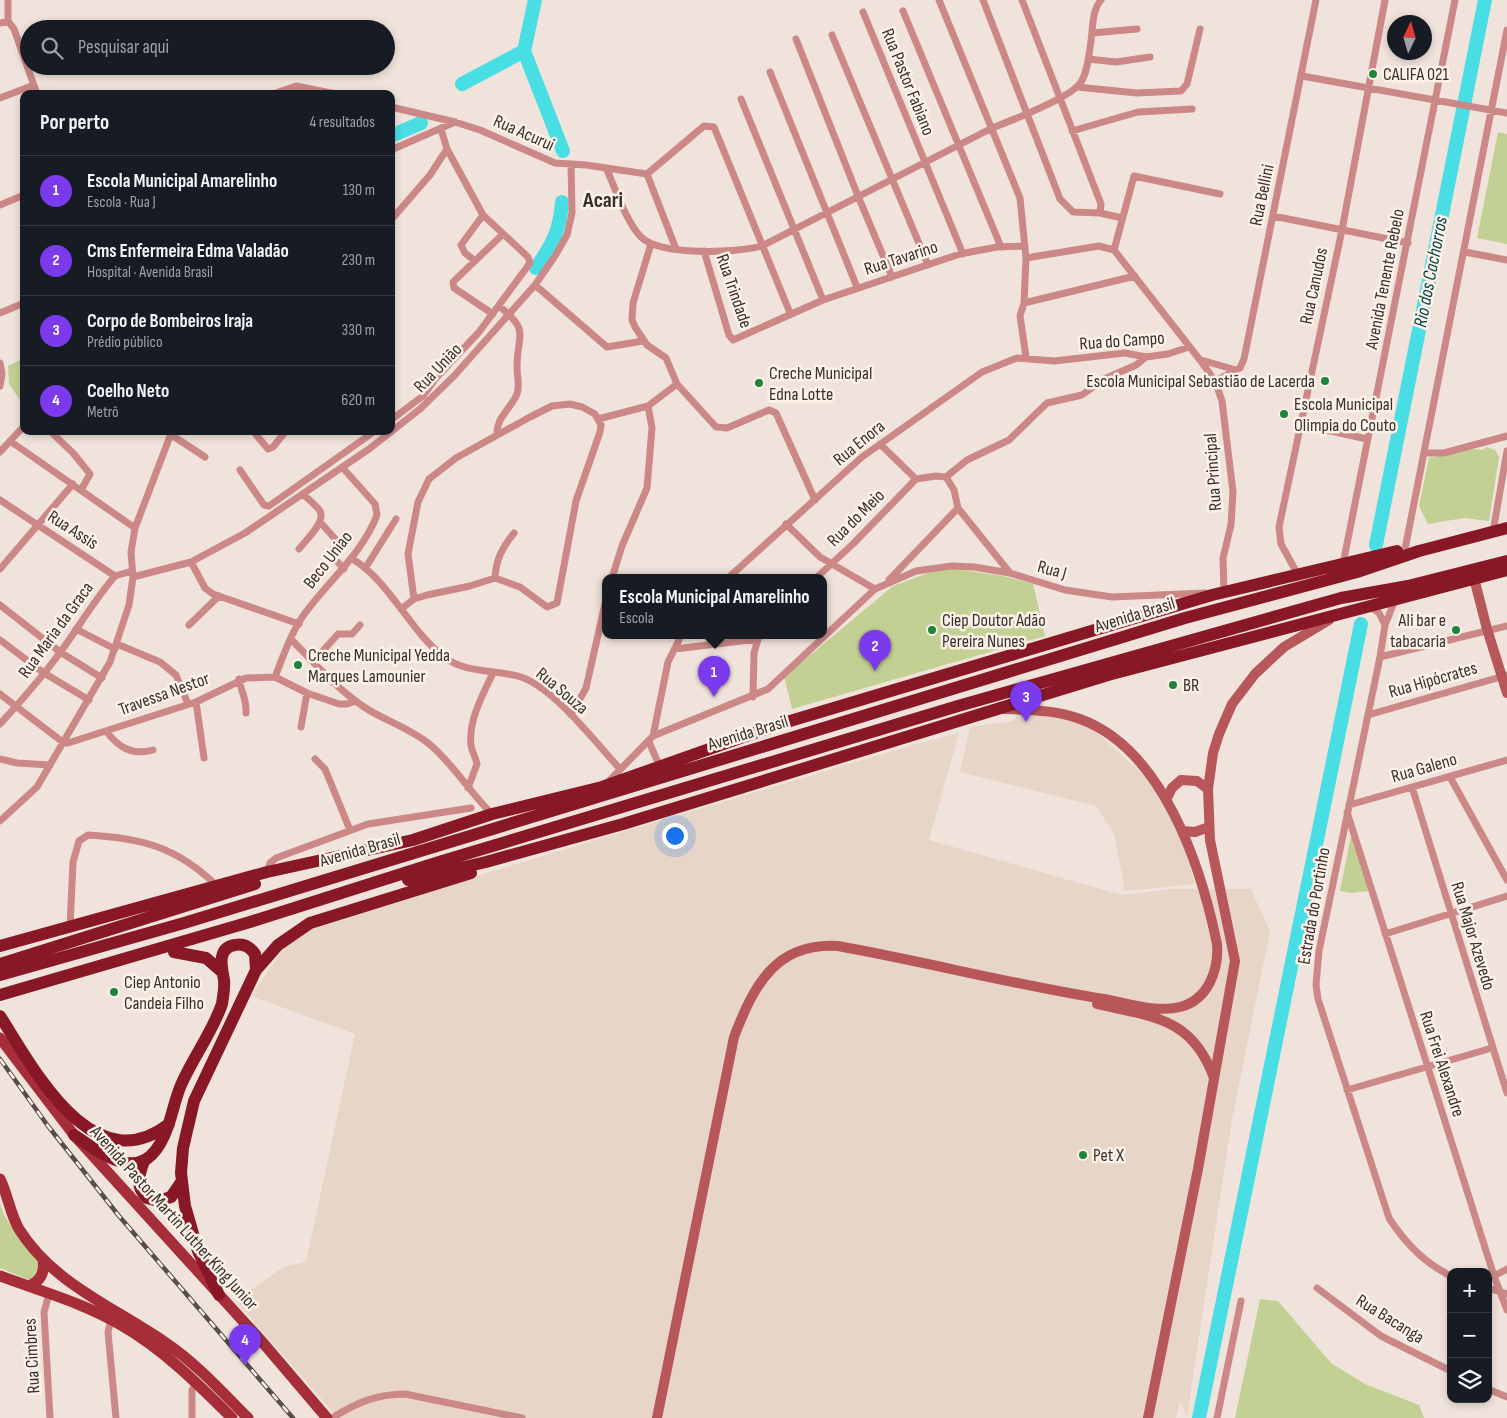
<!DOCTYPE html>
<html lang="pt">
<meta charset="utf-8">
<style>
:root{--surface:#171b24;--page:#242831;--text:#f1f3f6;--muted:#9ea1a6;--line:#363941;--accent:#7c3aed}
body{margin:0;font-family:"Sofia Sans Condensed",sans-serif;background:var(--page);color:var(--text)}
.controls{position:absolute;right:15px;bottom:15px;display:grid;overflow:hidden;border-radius:10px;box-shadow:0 2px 8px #0003}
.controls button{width:45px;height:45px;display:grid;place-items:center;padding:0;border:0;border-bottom:1px solid var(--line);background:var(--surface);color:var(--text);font:25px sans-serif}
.compass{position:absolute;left:1387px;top:15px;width:45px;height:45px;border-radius:50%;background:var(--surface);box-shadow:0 2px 8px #0003;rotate:5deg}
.you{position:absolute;left:674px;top:835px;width:18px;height:18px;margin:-12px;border:4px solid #fff;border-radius:50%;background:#1a73e8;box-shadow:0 0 0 8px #1a73e833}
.badge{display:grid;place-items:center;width:32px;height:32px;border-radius:50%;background:var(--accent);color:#fff;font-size:16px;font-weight:700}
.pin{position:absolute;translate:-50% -41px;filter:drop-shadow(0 1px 2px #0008)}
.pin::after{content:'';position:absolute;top:26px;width:18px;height:15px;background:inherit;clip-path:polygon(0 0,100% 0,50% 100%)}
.popup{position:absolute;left:602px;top:574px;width:225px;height:65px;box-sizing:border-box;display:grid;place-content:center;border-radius:10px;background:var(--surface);filter:drop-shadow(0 1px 4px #0005);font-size:16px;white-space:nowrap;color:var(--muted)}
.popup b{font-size:19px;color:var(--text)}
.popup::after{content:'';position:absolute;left:50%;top:100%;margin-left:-10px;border:10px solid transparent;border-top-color:var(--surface)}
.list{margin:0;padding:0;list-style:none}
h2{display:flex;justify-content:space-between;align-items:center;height:65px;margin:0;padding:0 20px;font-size:21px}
h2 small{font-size:16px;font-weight:400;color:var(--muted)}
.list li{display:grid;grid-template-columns:32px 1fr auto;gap:15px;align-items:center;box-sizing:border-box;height:70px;padding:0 20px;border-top:1px solid var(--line)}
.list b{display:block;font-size:19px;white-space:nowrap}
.list p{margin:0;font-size:16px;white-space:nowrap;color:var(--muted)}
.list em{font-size:16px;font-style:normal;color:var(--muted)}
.icon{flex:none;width:28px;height:28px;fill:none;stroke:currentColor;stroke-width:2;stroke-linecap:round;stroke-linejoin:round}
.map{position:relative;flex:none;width:1507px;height:1418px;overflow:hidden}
.search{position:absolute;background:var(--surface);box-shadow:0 2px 8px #0003;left:20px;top:20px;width:375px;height:55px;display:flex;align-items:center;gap:12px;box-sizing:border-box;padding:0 18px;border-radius:28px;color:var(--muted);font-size:19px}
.panel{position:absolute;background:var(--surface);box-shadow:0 2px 8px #0003;left:20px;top:90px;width:375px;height:345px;border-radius:10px}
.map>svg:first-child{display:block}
</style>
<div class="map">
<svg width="1507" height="1418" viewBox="0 0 1507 1418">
<rect width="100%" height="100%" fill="#f0e3db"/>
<path fill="#e7d5c8" d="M1019,712L1065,717L1084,725L1098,734L1154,784L1184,845L1195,884L1125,891L1114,834L1096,806L960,772L970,727L1013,721Z
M959,733L929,840L1121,895L1173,889H1251L1270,932L1232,1119L1187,1416L1180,1400L1176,1418H338L236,1301L283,1267L306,1262L355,1034L251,996L289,941L323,922L909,746Z"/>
<path fill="#c3d094" d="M1498,132L1507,134V244L1477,238Z
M24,358V406L9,384L8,366Z
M1486,447L1495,450L1499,457L1489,521L1464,518L1428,524L1419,506L1429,458L1474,449L1483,450Z
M956,569L1003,576L1033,584L1045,636L792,709L784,677L893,586L928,573Z
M1352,830L1369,891L1351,893L1340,891Z
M0,1203C6,1229 33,1246 42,1271L29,1280L0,1268Z
M1260,1299L1278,1301L1331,1363L1365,1384L1419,1405L1424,1418H1235Z"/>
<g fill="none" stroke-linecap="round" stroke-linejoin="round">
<path stroke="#48dee4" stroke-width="14" d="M535,0L524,51L563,151
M462,84L524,51
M391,136L421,123
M536,268C552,245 560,231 562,202
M1376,545L1485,0
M1199,1418L1361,624"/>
<path stroke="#cb8887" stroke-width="7" d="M939,0L1020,198L1026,258L1024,303L1020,316L1026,357
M983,0L1060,199L1073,212L1100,213L1101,204L1022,0
M903,11L1001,247
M863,12L963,254
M8,21V0
M0,23L8,21L14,29L37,94
M1092,33L1137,29
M832,35L928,265
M796,39L858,196L892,277
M1088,59L1116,62L1150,57
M770,72L857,287
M1302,76L1507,113
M1077,87L1137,93L1181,91L1187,84L1200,29
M273,94L296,86L336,94
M0,98L34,85
M741,99L823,300
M391,107L455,122L480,130L555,163L586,165L647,174
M1072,131L1138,112L1192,109
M391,150L455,122
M606,168C615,187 626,222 641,237C660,256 737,253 762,246L992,128C1010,121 1073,97 1081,82C1088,71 1089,54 1091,41C1093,27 1092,10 1101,0
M647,174L704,126L714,127L790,313
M647,174L676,249
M0,205L24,195
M1100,213L1122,218
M1273,216L1408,243
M391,220L430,175L447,149
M651,244L633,303L632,320L635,327L647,345L666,358L677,384L716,427L727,428L769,410L776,413L815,500
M1114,250L1134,176L1220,194
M704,251L729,335L733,340L823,300L960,254L997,247L1025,246
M1465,252L1507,260
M1026,258L1099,246L1114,250L1200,360L1215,381L1222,401L1233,492L1231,525L1223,558L1224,592
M474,260L465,253L461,245L483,215
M535,285L607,347L643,341
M1024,303L1135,276
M0,313L24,303
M493,314L454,288L453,282L502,235
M1201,360L1236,370
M0,363L2,374L0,386
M1215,381L1240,368L1244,359L1316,0
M598,419L648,406L677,384
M391,420L423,396L436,378L479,332L530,263L528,257L483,215L447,149L441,129
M1299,424L1367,439
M50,431L73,453L90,474L81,490
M253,431L268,449L273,447L286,431
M170,434L205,457
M497,435C496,417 511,409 517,394C520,385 517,376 517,367C517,333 531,332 499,306
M10,441L135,528
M880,444L916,479L936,476L946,477L954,490L958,508L1010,573
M0,452L24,426
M1424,453H1444L1507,436
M240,470L264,505L269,506L375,431
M946,477L967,460L1009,440L1047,403L1082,395L1104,379L1136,365L1146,357
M0,500L115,576L132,571
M320,522L338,542L333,557L344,569
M786,524L820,557L875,589
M1494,526L1507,451
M299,549C305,541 326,522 320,511C316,505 308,499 303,494
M1405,549L1507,30
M351,558C390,581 408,629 444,657C466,674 496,669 521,677C554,688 596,743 620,769
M191,562L205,588L213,594L299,624
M1343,564L1455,0
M366,567L396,519
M0,569L73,484
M1298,575L1281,544L1279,527L1342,230L1385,0
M133,577L191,562L245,533L369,449L420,409L454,376L535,285L555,256L567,235L572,213L571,164
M495,578C496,559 502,548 514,533
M612,578L622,546L647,488L652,428L648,406
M728,578L862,457L982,372L1017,358L1054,361L1125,353L1146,357L1168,354L1189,347
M816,578L853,544L916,479
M889,580L958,508
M1395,600L1385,625L1380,657L1319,951L1316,985L1318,999L1389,1218C1405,1243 1424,1263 1451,1276
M0,605L60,652L102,678
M1369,606L1379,613L1385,625
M401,609L414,599L427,595L470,586L495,578L520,587L547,607L557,603L576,501L600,432L601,425L595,414L582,407L570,404L552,406L530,417L456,458L429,479L418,502L408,554L414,599
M189,625L219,596
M76,629L115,649
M291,639C314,663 337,689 364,707C385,721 408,727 428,743C453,763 469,792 492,814
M0,640L44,673L89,700
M117,644L160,662L176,675L188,704
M675,649L758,639
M1380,657L1507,626
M313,662L338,634H352L360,625
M275,677C284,654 293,627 309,608C332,578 363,552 377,515L375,504L342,467
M239,679C241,691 247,700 246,713
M0,694L64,743H68L196,702L246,678L275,677L307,693L339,704H347L356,701
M753,697L754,653L759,636
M196,702L204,758
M571,715L586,688L605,604
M1368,715L1507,675
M0,724C22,700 43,676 62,650C80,625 95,599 115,576
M301,727L307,693
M106,731C118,747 132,756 153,750
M653,736L768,689L875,589L916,571L952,566L974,567L1010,573L1065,590L1112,597L1205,593
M649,742L660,767
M0,759L17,763L50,765
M315,759L325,769L350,830
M1450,777L1507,880
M608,782L653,736L668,662L681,636
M1412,787L1507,1093
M468,788L477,764C476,758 472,752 471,745C468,721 483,694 493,673
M1349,805L1507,760
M1347,812L1494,1276L1507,1310
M0,821L37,787L110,662L129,605L133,577L131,552L135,528L172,431
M267,872L270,863L276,858L368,824L471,808
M70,927L73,862L79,841L88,835C142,838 177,847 217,886
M1385,934L1507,896
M1347,1090L1492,1048
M1494,1276L1507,1269
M1317,1288L1381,1336L1451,1371
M1488,1288L1507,1294
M49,1294L44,1312L50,1418
M111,1320L108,1332L116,1418
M1488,1389L1507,1397
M192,1418V1390L196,1382
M332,1418C356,1403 376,1394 405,1394L522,1418
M1217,1418L1241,1301"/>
<path stroke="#b7575a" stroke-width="10" d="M1474,578L1487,629L1507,693
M1166,800L1172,788L1181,780L1197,781L1208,789
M1183,831L1195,832L1209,827
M1097,1004C1153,1017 1192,1017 1214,1078
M657,1418L734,1037C754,985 776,942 838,946C927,962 1015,985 1104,999C1127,1003 1156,1013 1180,1007C1208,1000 1219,970 1217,944C1201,866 1163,749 1080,719C1056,710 1030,710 1004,709
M1148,1418L1198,1169L1235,961L1210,840L1208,789L1213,753L1219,734L1232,704L1255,674L1284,647L1329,620"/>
<path stroke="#a62e39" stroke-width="11" d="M0,1038L74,1135L264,1344L327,1418
M0,1179C8,1195 10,1214 19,1229C53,1284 116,1308 166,1343C197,1364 222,1392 248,1418
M0,1276C40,1291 84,1303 121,1325C163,1349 198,1384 232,1418
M29,1286C41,1281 45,1272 43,1259"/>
<path stroke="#891827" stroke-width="12" d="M408,880L486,862L623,824L1108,675L1507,570
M0,946L267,872L413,840L492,814L602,787L780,724L1212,595L1397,551
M174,952L206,958L221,971
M0,964L255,884
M0,975L184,923L1185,618L1357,572L1419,551L1507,528
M0,995L250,922L439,862L958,706L1341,598L1408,586L1507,561
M0,1016C34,1069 92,1183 169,1124
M74,1135C113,1162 147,1186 168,1126C173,1112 175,1099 181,1085C193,1057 212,1033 222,1004C223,996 225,988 224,980C222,968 216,948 235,945C243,943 250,947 255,954L256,970
M144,1161C139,1174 135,1187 147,1198L158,1201L171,1197L182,1181
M219,1295L198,1251L185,1206L181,1173L183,1148L194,1101L256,970L278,945L310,923L471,873"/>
<defs>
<path id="rail" d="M0,1059L48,1126L119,1216L293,1418"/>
</defs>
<use href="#rail" stroke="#554f4b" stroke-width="4.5"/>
<use href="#rail" stroke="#fdf1e8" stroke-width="2.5" stroke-dasharray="8" stroke-linecap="butt"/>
</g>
<g fill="#1d853a" stroke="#fdf1e8" stroke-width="2">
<circle cx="1373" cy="74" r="5"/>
<circle cx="1325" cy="381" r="5"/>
<circle cx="759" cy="383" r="5"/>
<circle cx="1284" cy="414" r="5"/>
<circle cx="932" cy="630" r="5"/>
<circle cx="1456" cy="630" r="5"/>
<circle cx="298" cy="665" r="5"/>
<circle cx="1173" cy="685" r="5"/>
<circle cx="114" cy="992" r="5"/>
<circle cx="1083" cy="1155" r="5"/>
</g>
<g text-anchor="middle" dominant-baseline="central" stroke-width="5" stroke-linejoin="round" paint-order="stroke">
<g font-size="18" fill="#36312e" stroke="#fdf1e8" text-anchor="start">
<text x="1383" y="74">CALIFA 021</text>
<text x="769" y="373">Creche Municipal<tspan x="769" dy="21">Edna Lotte</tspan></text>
<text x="1315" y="381" text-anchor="end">Escola Municipal Sebastião de Lacerda</text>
<text x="1294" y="404">Escola Municipal<tspan x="1294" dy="21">Olimpia do Couto</tspan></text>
<text x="942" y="620">Ciep Doutor Adão<tspan x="942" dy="21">Pereira Nunes</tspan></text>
<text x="1446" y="620" text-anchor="end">Ali bar e<tspan x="1446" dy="21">tabacaria</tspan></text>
<text x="308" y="655">Creche Municipal Yedda<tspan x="308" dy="21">Marques Lamounier</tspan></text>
<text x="1183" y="685">BR</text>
<text x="124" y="982">Ciep Antonio<tspan x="124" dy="21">Candeia Filho</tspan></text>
<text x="1093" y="1155">Pet X</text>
</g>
<g font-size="18" fill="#36312e" stroke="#fdf1e8">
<text transform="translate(908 82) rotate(68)">Rua Pastor Fabiano</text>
<text transform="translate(524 133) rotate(24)">Rua Acurui</text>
<text transform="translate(1262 195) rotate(-78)">Rua Bellini</text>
<text transform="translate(901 258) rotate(-18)">Rua Tavarino</text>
<text transform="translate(1385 279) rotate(-79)">Avenida Tenente Rebelo</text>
<text transform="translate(1314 286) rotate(-78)">Rua Canudos</text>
<text transform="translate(734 291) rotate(71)">Rua Trindade</text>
<text transform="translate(1122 341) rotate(-4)">Rua do Campo</text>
<text transform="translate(438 368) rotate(-46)">Rua União</text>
<text transform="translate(859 443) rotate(-39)">Rua Enora</text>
<text transform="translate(1213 472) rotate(-94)">Rua Principal</text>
<text transform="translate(856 518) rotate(-45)">Rua do Meio</text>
<text transform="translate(73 530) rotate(33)">Rua Assis</text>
<text transform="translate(328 560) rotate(-52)">Beco Uniao</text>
<text transform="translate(1052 570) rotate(15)">Rua J</text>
<text transform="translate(1135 615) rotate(-17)">Avenida Brasil</text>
<text transform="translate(56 630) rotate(-54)">Rua Maria da Graca</text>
<text transform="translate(1433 680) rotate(-16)">Rua Hipócrates</text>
<text transform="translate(562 691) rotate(40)">Rua Souza</text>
<text transform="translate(164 694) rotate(-20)">Travessa Nestor</text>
<text transform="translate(748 733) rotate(-17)">Avenida Brasil</text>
<text transform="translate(1424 768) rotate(-16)">Rua Galeno</text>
<text transform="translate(360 850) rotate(-16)">Avenida Brasil</text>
<text transform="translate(1314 906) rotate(-80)">Estrada do Portinho</text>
<text transform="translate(1473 936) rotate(73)">Rua Major Azevedo</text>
<text transform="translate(1442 1064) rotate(72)">Rua Frei Alexandre</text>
<text transform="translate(174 1218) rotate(48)">Avenida Pastor Martin Luther King Junior</text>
<text transform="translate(1390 1319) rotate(32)">Rua Bacanga</text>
<text transform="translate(32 1356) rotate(-93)">Rua Cimbres</text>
</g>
<g font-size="19" font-style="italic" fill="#004548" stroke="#fdf1e8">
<text transform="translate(1431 272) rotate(-79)">Rio dos Cachorros</text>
</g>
<g font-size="22" font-weight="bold" fill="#36312e" stroke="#fdf1e8">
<text x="603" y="200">Acari</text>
</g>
</g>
</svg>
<div class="controls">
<button>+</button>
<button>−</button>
<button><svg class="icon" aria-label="layers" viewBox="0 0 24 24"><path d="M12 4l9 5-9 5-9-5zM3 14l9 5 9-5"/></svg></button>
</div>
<svg class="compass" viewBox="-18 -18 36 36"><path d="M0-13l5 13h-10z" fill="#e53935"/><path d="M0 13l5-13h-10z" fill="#9ea1a6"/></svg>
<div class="you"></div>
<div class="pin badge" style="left:714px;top:697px">1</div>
<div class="popup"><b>Escola Municipal Amarelinho</b>Escola</div>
<div class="pin badge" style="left:875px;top:671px">2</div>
<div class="pin badge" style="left:1026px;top:722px">3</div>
<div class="pin badge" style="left:245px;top:1365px">4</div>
<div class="search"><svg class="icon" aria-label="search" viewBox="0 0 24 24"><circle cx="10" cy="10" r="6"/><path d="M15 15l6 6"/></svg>Pesquisar aqui</div>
<section class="panel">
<h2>Por perto<small>4 resultados</small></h2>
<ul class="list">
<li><span class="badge">1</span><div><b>Escola Municipal Amarelinho</b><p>Escola · Rua J</p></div><em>130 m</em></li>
<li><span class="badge">2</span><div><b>Cms Enfermeira Edma Valadão</b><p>Hospital · Avenida Brasil</p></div><em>230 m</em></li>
<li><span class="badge">3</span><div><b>Corpo de Bombeiros Iraja</b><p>Prédio público</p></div><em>330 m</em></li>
<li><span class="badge">4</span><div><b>Coelho Neto</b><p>Metrô</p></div><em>620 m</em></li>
</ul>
</section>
</div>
